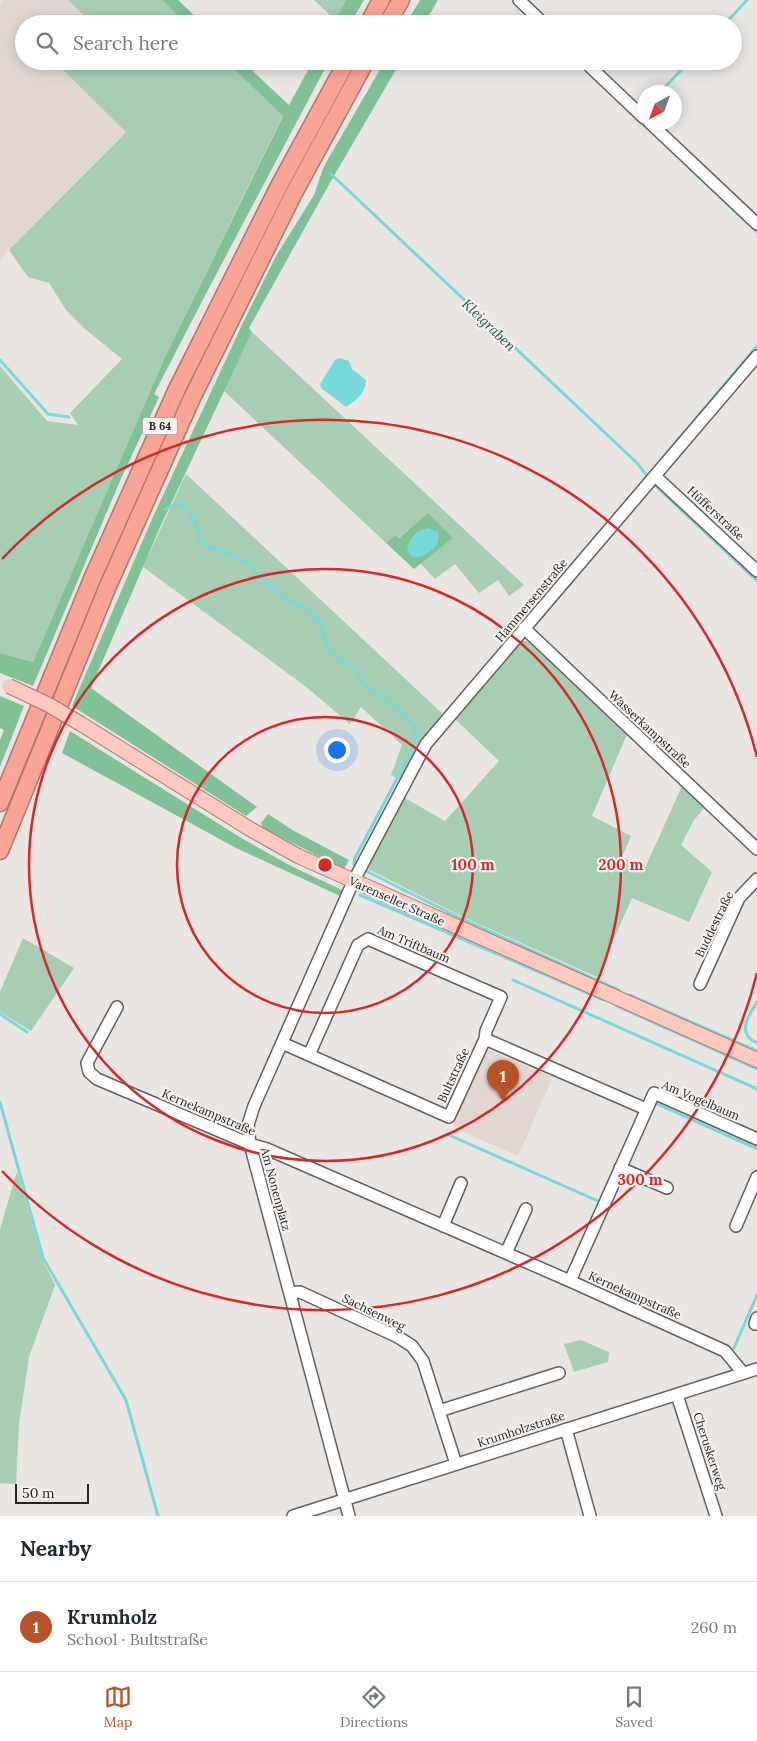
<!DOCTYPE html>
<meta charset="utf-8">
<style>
:root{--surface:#fff;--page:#f6f6f7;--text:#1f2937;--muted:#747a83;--line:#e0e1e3;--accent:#b85227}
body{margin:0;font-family:Lora,serif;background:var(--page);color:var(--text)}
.compass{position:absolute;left:637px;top:85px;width:45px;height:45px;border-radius:50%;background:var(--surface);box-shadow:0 2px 12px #0003;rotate:221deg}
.scale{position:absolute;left:15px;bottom:12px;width:74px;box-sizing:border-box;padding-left:5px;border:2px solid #252423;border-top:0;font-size:14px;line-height:18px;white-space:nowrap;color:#252423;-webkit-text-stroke:4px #f6f2f0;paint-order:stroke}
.you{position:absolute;left:336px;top:749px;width:18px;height:18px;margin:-12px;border:4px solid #fff;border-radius:50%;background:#1a73e8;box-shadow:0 0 0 8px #1a73e833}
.badge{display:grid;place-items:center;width:32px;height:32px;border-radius:50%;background:var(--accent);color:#fff;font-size:16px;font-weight:700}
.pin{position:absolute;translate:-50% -41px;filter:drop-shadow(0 1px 2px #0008)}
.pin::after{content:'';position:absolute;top:26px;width:18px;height:15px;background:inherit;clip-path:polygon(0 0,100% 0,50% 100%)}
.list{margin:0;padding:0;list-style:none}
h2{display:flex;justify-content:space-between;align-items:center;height:65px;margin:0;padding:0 20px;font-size:21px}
h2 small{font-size:16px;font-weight:400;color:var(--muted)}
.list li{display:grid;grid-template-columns:32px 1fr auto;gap:15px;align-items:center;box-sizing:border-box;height:90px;padding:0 20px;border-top:1px solid var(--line)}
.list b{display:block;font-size:19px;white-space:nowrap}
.list p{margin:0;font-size:16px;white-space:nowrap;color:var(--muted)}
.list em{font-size:16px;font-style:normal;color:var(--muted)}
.icon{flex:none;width:28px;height:28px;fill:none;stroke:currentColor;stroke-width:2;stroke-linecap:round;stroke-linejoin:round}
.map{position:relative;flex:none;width:757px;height:1516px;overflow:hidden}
.search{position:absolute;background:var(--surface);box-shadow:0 2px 12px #0003;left:15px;right:15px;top:15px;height:55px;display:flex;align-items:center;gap:12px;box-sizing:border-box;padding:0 18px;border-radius:28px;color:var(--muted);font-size:19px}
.sheet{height:155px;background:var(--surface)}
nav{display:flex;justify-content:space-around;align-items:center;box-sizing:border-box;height:70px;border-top:1px solid var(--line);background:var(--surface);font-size:14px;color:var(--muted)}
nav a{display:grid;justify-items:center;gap:2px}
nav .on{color:var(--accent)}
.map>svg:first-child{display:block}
</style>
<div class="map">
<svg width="757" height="1516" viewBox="0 0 757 1516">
<rect width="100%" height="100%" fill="#e8e5e3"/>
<path fill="#e1d7d0" d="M4,0H68L93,24H24V61H65L60,67L126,131L0,259V4Z
M486,1049L553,1077L518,1156L456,1129L453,1125Z"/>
<path fill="#a7ceb3" d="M68,0H162L187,24H93Z
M314,0H346L335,20Z
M65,61H226L283,115L165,357L33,662L0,653V366L47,421L78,425L70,413L122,359L85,329L66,310L49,283L28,277L9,250L126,132L60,67Z
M252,332L524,585L509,596L498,580L479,593L455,564L435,579L420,563L453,538L428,514L398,538L395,535L386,543L224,391Z
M186,474L445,716L402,781L391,775L402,745L361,707L350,724L305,686L143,567Z
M521,641H528L628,732L592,816L631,836L622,857L645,868L683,784L706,806L694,820L681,845L712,872L689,922L632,898L597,977L459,915L366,868L403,797L445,821L499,761L455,719Z
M23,938L74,968L31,1031L0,1012V992Z
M17,1171L42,1259L55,1285L29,1357L19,1424L16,1484L0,1483V1229Z
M581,1340L609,1352L608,1362L574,1372L564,1344Z"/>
<path fill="#80c296" d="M162,0H178L203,24H187Z
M346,0H364L350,24H333Z
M420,0H438L424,24H406Z
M226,61H242L289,105L313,61H329L210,286L154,394L159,397L120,481L33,686L0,673V653L33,662L165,357L283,116Z
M385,61H401L331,181L249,328L252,332L161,525L91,688L257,807L246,816L72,706L152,519L242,325L276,256L314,195L324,166Z
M428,513L453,538L414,569L386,543L395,535L399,538Z
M0,696L24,706L0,767V740L4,730L0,728Z
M70,731L243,839L293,867L342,890L340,896L236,848L62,753Z
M268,814L294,831L349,860L344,869L263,828L261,823Z"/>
<path fill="#77d9d9" d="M339,358L349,361L352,369L366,380C366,393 356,401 346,407L321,388L320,384L335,360Z
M428,528L438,532C438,535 439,538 438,541C436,550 421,559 412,557L407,550C410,538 415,531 428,528Z"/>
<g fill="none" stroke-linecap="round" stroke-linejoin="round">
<path stroke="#77d9d9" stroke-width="3" d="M725,24L747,0
M660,92L690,61
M684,163L757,232
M331,174L637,463L648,477
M0,360L48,414L69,417
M661,460L757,346
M655,485L757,581
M165,509L181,503C192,515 198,523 199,540L209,547L219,549L248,564L282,597L308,610L320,623L328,651L353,668L367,687L400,709L414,727L416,738L410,754L355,858L354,864
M366,871L458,917L619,990
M360,895L604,1000
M513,980L757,1089
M630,995L757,1051
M757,1002C748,1016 736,1034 757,1043
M617,1006L757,1069
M0,1014L27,1032
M0,1102L43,1258L126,1400L158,1516
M657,1104L757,1149
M449,1135L598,1201
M734,1348L757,1295"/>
<defs>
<path id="minor" d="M519,0L544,24
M584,61L644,118
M649,122L757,224
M655,476L757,571
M524,628L757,849
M700,984L739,898L757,879
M117,1007L87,1063L89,1072L97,1079L250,1144L267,1149L570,1281L725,1351L743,1373
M485,1039L646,1109
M282,1043L449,1117L485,1039L486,1031L501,997L368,939L358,945L309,1055
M620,1168L667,1188
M443,1226L461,1183
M736,1226L757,1177
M506,1253L526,1209
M570,1281L654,1093L757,1139
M290,1293L300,1292L398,1337L412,1346L423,1361L456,1464
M755,1324L757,1318
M677,1395L716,1516
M439,1411L559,1373
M566,1429L590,1516
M293,1516L757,1369
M349,1516L250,1144L248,1125L254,1106L353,882L426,744L757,356"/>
<path id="major" d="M81,724L250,829L298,856L757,1060"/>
<path id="highway" d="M368,24L381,0
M387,24L401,0
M0,803L92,579L177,389L280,184L347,61
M0,851L108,586L192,398L294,193L366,61"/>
</defs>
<use href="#minor" stroke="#63605e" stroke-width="14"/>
<use href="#major" stroke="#af776e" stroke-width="16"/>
<use href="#highway" stroke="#af776e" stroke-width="19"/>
<use href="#minor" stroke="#fff" stroke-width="11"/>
<use href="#major" stroke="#fcc8c0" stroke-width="14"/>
<use href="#highway" stroke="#faa496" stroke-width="16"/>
<defs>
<path id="major-bridge" d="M9,686L49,705L81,724"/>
</defs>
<use href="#major-bridge" stroke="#af776e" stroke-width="16" stroke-linecap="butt"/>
<use href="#major-bridge" stroke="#fcc8c0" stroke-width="14"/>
</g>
<g fill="none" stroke="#d62828" stroke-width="2.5">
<circle cx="325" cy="865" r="148"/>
<circle cx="325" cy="865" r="296"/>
<path d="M757 973A445 445 0 0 1 2 1171M2 559A445 445 0 0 1 757 757"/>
</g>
<g text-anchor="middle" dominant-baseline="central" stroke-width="4.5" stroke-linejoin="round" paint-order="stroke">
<rect fill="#f6f2f0" stroke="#646260" stroke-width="1" x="142.5" y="417.5" width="35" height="17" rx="4"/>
<g font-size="11" font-weight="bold" fill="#252423">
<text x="160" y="426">B 64</text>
</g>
<g font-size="12" fill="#252423" stroke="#f6f2f0">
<text transform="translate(716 513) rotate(43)">Hüfferstraße</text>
<text transform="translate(531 600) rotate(-50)">Hammersenstraße</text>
<text transform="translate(650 729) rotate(43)">Wasserkampstraße</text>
<text transform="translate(397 901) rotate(24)">Varenseller Straße</text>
<text transform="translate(714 924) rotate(-64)">Buddestraße</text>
<text transform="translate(414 944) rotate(23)">Am Triftbaum</text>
<text transform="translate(453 1075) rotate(-65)">Bultstraße</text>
<text transform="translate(701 1100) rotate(23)">Am Vogelbaum</text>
<text transform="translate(209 1112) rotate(23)">Kernekampstraße</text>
<text transform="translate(276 1189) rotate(75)">Am Nonenplatz</text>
<text transform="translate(635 1295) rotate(24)">Kernekampstraße</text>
<text transform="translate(374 1312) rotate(26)">Sachsenweg</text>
<text transform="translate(521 1429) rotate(-18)">Krumholzstraße</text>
<text transform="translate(710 1451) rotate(72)">Cheruskerweg</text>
</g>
<g font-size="14" font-style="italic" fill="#255252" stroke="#f6f2f0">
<text transform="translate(489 325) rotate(44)">Kleigraben</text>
</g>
</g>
<circle cx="325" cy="865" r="8" fill="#d62828" stroke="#f6f2f0" stroke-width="2.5"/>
<g font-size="15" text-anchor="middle" font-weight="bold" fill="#d62828" stroke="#f6f2f0" stroke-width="4.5" stroke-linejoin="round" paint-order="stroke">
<text x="473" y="870">100 m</text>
<text x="621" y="870">200 m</text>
<text x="640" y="1185">300 m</text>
</g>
</svg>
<svg class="compass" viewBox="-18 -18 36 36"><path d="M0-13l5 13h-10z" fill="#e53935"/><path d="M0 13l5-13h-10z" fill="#747a83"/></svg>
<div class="scale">50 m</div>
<div class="you"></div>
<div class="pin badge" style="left:503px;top:1101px">1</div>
<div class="search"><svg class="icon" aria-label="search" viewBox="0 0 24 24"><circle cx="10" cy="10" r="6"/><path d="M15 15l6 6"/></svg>Search here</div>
</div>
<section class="sheet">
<h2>Nearby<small></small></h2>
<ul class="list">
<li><span class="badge">1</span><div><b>Krumholz</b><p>School · Bultstraße</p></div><em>260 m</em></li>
</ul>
</section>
<nav>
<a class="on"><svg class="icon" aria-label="map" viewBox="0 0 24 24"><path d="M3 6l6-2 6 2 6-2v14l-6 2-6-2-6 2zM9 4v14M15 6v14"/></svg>Map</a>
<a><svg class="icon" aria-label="directions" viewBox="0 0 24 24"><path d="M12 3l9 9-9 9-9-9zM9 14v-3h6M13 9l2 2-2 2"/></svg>Directions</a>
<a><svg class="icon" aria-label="saved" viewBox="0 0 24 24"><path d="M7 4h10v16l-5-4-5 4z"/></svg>Saved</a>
</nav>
